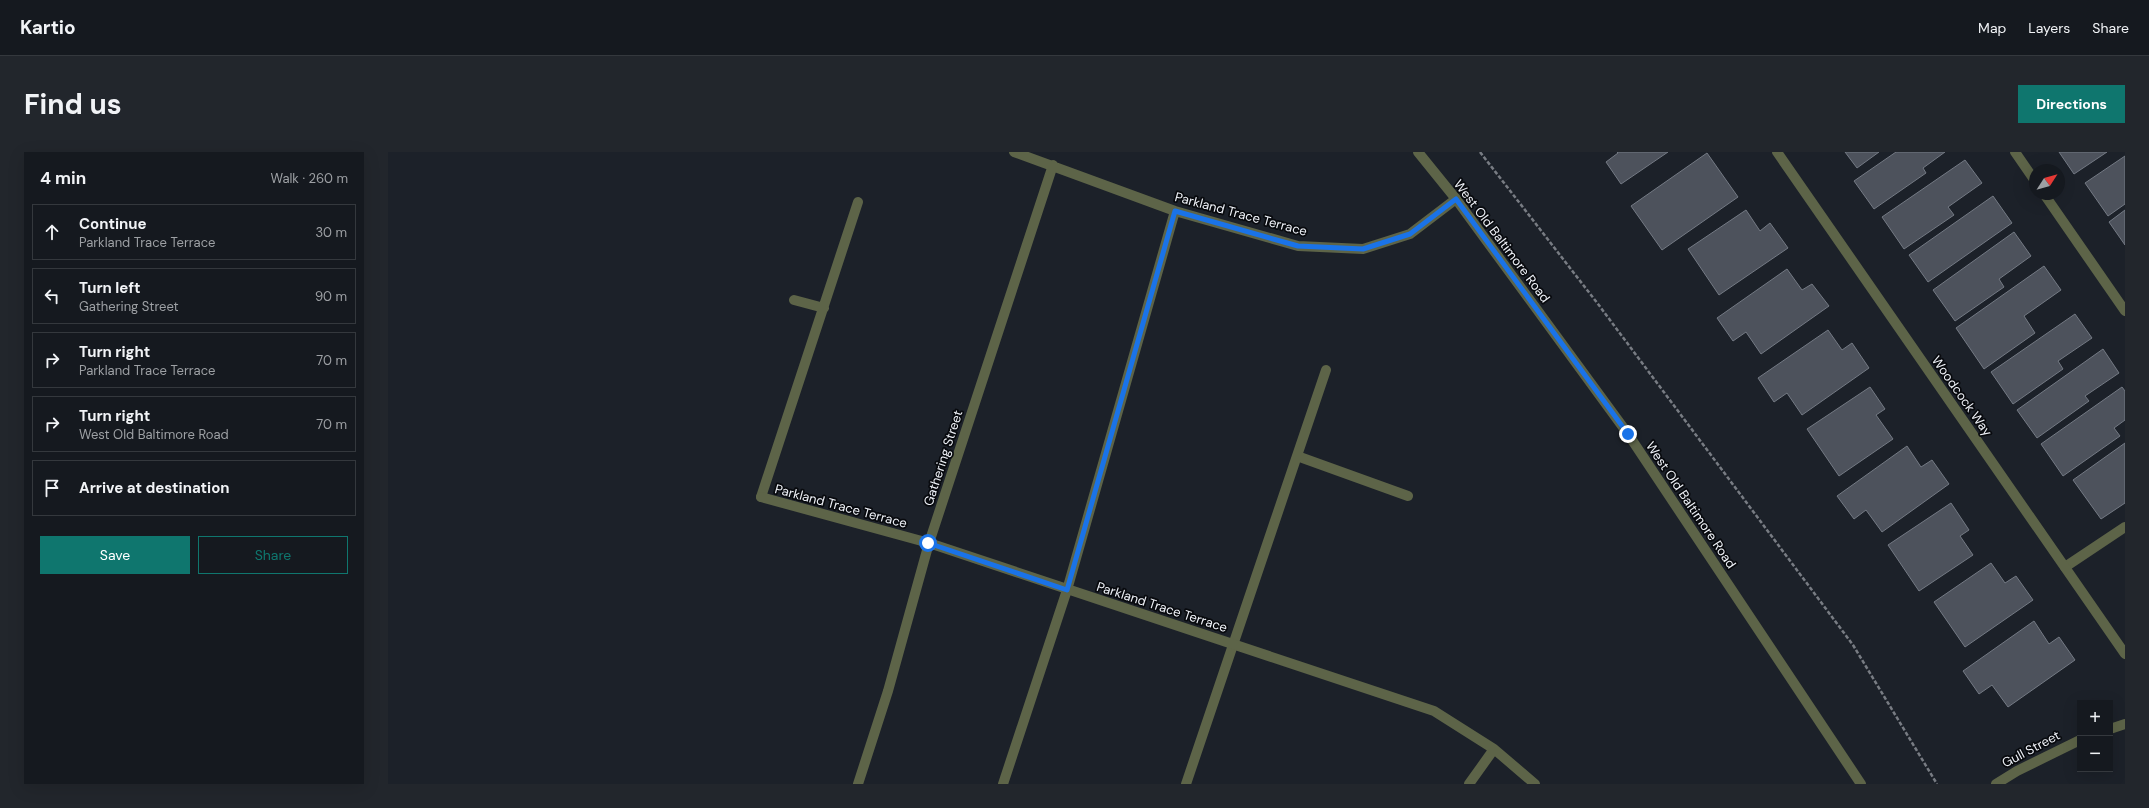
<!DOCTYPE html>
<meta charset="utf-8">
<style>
:root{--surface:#15191f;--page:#22262c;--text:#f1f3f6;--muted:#9da0a4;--line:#34383d;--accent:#0f766e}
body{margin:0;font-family:"DM Sans",sans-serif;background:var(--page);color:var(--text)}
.controls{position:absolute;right:12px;bottom:12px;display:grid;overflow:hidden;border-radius:0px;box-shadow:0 4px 16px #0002}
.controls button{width:36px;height:36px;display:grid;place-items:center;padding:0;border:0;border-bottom:1px solid var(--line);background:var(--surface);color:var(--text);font:20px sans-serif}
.compass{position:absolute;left:1641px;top:12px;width:36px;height:36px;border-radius:50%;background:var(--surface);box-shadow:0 4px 16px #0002;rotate:54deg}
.stop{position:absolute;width:12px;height:12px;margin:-9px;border:3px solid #1a73e8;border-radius:50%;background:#fff}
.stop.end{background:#1a73e8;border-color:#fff;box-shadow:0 1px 4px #0008}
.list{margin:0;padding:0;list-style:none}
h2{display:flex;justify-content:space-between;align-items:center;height:52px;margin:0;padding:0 16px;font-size:17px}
h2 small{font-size:13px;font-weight:400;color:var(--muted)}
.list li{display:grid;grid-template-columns:26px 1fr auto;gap:12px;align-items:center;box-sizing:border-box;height:56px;margin:0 8px 8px;padding:0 8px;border:1px solid var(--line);border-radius:0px}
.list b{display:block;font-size:15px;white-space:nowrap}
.list p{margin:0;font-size:13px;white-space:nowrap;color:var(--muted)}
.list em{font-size:13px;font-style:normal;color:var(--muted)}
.actions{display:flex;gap:8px;padding:12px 16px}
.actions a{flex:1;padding:9px 0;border:1px solid var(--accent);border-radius:0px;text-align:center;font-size:14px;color:var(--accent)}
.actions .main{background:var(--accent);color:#fff}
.icon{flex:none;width:22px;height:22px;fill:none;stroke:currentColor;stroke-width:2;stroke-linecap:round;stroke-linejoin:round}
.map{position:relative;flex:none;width:1737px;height:632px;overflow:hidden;border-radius:0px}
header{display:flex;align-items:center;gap:24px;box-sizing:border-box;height:56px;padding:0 20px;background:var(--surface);border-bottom:1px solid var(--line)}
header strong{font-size:19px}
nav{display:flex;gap:22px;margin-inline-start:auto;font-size:14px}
.intro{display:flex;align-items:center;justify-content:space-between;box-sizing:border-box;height:96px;padding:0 24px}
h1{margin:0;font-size:28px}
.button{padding:10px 18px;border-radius:0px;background:var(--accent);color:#fff;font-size:14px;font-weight:700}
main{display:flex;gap:24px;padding:0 24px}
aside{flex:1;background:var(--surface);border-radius:0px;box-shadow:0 4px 16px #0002}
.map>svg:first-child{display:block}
</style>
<header>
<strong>Kartio</strong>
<nav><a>Map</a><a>Layers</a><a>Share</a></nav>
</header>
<div class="intro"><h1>Find us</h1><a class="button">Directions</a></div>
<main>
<aside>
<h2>4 min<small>Walk · 260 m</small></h2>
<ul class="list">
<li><svg class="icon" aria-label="ahead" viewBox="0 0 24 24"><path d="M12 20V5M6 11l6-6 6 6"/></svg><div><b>Continue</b><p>Parkland Trace Terrace</p></div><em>30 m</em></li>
<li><svg class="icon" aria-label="left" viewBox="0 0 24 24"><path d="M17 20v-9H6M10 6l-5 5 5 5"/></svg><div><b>Turn left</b><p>Gathering Street</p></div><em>90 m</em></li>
<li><svg class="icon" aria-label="right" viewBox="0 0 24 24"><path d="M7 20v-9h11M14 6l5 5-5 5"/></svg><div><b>Turn right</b><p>Parkland Trace Terrace</p></div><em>70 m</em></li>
<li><svg class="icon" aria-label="right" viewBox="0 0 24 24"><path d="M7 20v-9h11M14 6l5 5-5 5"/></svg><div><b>Turn right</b><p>West Old Baltimore Road</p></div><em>70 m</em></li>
<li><svg class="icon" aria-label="arrive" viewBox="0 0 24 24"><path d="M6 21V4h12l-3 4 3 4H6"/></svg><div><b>Arrive at destination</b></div></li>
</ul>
<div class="actions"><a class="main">Save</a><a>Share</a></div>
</aside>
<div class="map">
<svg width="1737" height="632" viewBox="0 0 1737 632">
<rect width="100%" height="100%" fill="#1c2129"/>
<path fill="#4d525c" stroke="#747a84" d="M1229,0H1280L1233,32L1218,10L1230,1Z
M1457,0H1491L1469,16Z
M1508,0H1557L1535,16L1538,21L1486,57L1466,29Z
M1671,0H1719L1686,22Z
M1319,1L1350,45L1274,98L1243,54Z
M1737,4V52L1720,64L1697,31Z
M1577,8L1594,31L1560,55L1566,63L1516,97L1494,65Z
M1605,44L1624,71L1540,130L1521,103Z
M1358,58L1372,79L1382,71L1400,96L1331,143L1300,97Z
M1737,58V93L1721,70Z
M1626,80L1643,104L1611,127L1616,135L1567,169L1545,138Z
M1656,114L1673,138L1636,164L1647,181L1596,217L1568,176Z
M1399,117L1414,138L1424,132L1441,154L1373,202L1358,180L1345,189L1329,166Z
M1687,162L1704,186L1670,209L1675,217L1625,252L1603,220Z
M1440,178L1454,198L1464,191L1481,216L1414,263L1399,241L1386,250L1370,226Z
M1715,197L1731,221L1697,244L1701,249L1649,286L1629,258Z
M1482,235L1497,257L1488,263L1505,287L1451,324L1419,277Z
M1734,235L1737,239V268L1726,276L1732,284L1675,324L1653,292Z
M1737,291V351L1713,367L1685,328Z
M1519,294L1533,315L1544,308L1561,332L1494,380L1478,358L1466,367L1449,344Z
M1563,351L1581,378L1572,384L1585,403L1531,439L1500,393Z
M1603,411L1617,431L1628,424L1645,448L1577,495L1546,450Z
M1646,469L1661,492L1671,485L1687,508L1620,555L1604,533L1591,542L1575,519Z"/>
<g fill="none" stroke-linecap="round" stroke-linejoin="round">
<path stroke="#787c83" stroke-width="2.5" stroke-dasharray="4 2" stroke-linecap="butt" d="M1092,0L1210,152L1465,493L1549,632"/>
<path stroke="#5d6448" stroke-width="10" d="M1627,0L1647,29
M1656,42L1737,159
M406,148L436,156
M909,304L1020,344
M373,345L470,50
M1677,415L1737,375
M798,632L938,218"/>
<path stroke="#5d6448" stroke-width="10" d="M626,0L787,59L910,94L975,97L1022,82L1068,47
M1389,0L1737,502
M373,345L541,391L1046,559L1106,597L1147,632
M1722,577L1737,572
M470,632L500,539L541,391L665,13
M615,632L679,438L787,59
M1081,632L1106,597
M1608,632L1629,619L1692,588"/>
<path stroke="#5d6448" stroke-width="10" d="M1030,0L1068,47L1240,282L1473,632"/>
</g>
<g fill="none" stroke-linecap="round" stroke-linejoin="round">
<path stroke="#1a73e8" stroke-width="5" d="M540,391L679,438L787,59L910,94L975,97L1022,82L1068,47L1240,282"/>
</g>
<g text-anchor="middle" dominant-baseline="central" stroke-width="3.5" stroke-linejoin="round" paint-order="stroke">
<g font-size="13" fill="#f0f3f9" stroke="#080a0e">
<text transform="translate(853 62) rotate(15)">Parkland Trace Terrace</text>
<text transform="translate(1114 89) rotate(53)">West Old Baltimore Road</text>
<text transform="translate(1574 244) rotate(55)">Woodcock Way</text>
<text transform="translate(555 306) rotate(-72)">Gathering Street</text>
<text transform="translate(1303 353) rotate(56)">West Old Baltimore Road</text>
<text transform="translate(453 354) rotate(15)">Parkland Trace Terrace</text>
<text transform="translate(774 455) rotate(18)">Parkland Trace Terrace</text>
<text transform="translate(1643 597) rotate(-28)">Gull Street</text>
</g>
</g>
</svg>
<div class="controls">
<button>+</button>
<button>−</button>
</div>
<svg class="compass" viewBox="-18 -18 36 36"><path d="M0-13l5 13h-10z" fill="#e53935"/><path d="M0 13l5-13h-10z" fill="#9da0a4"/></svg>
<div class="stop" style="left:540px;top:391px"></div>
<div class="stop end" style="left:1240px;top:282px"></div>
</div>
</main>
